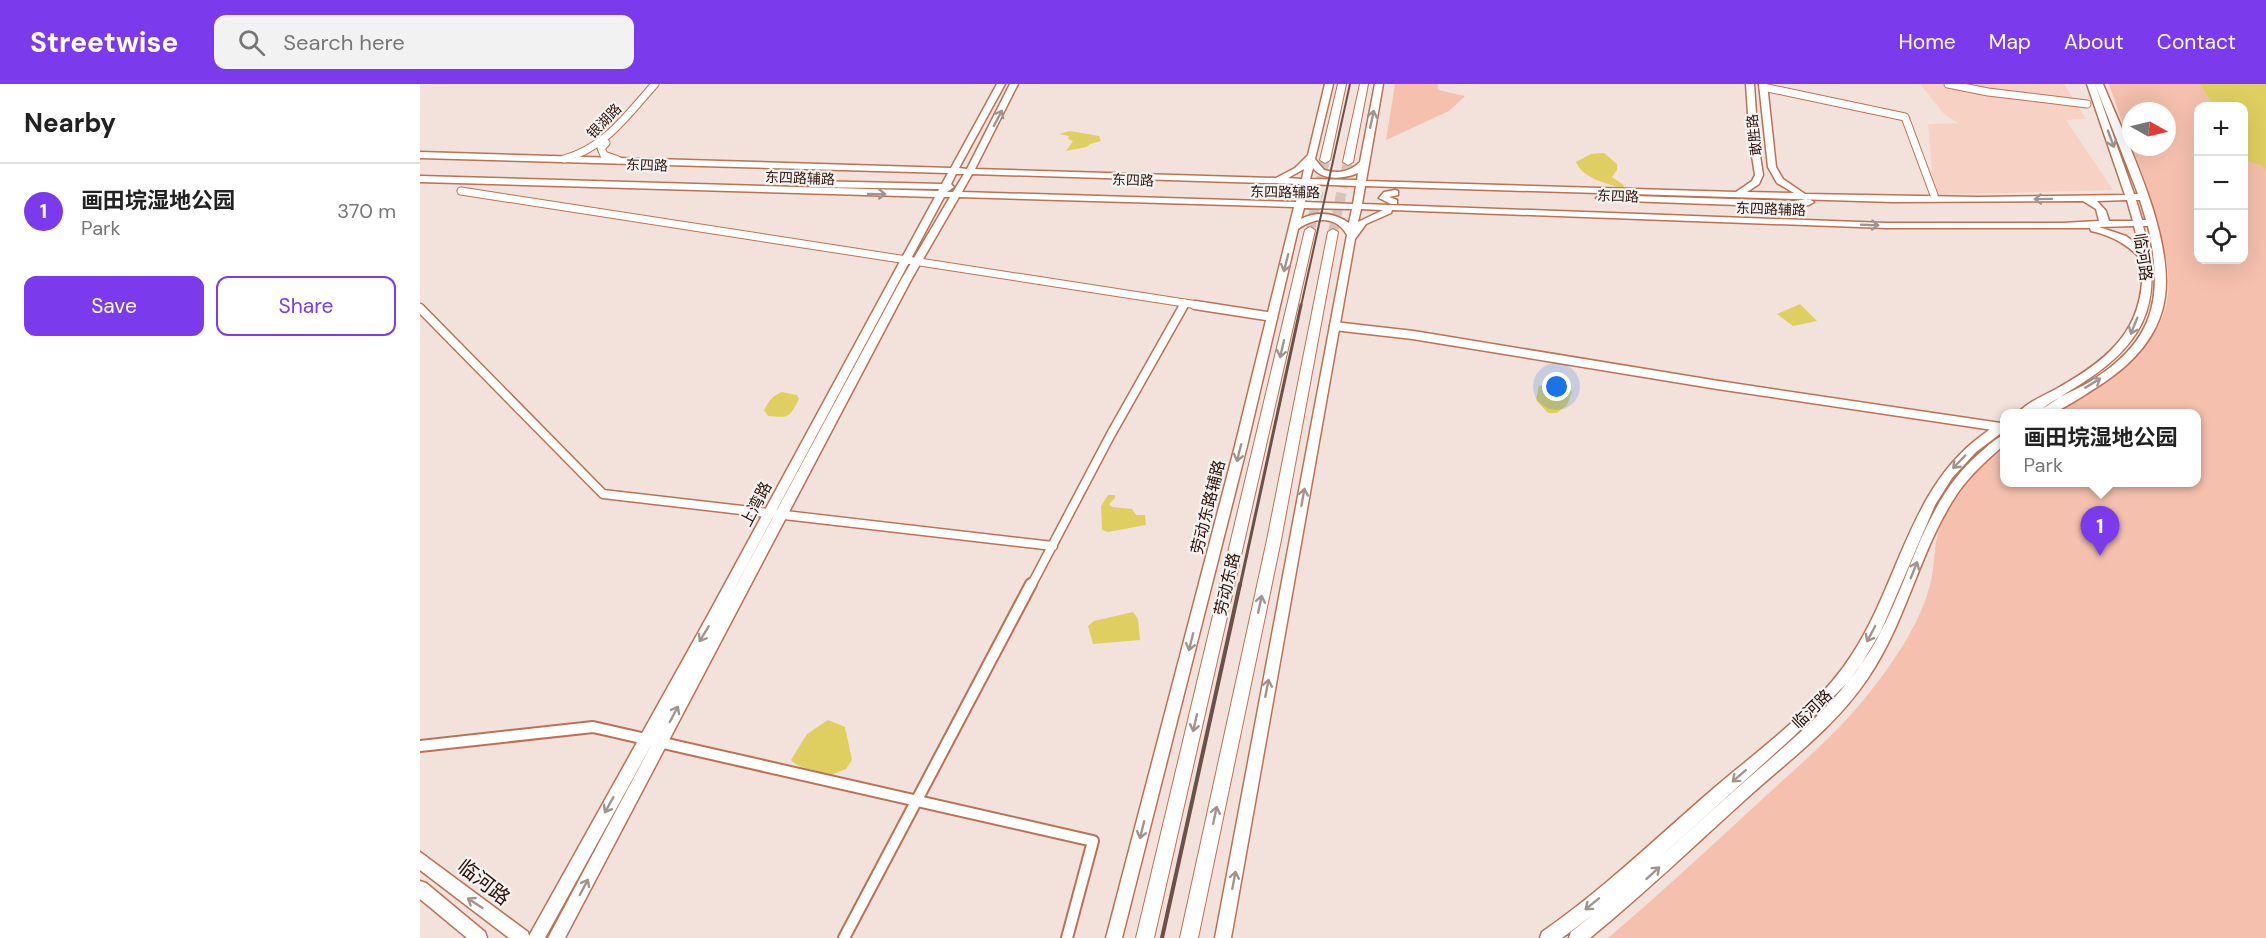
<!DOCTYPE html>
<meta charset="utf-8">
<style>
:root{--surface:#fff;--page:#f2f2f2;--text:#222;--muted:#767676;--line:#e0e0e0;--accent:#7c3aed}
body{margin:0;font-family:"DM Sans","Noto Sans SC",sans-serif;background:var(--page);color:var(--text)}
.controls{position:absolute;right:18px;top:18px;display:grid;overflow:hidden;border-radius:12px;box-shadow:0 6px 24px #0002}
.controls button{width:54px;height:54px;display:grid;place-items:center;padding:0;border:0;border-bottom:2px solid var(--line);background:var(--surface);color:var(--text);font:30px sans-serif}
.compass{position:absolute;left:1702px;top:18px;width:54px;height:54px;border-radius:50%;background:var(--surface);box-shadow:0 6px 24px #0002;rotate:98deg}
.you{position:absolute;left:1137px;top:303px;width:21px;height:21px;margin:-15px;border:4px solid #fff;border-radius:50%;background:#1a73e8;box-shadow:0 0 0 9px #1a73e833}
.badge{display:grid;place-items:center;width:39px;height:39px;border-radius:50%;background:var(--accent);color:#fff;font-size:20px;font-weight:700}
.pin{position:absolute;translate:-50% -50px;filter:drop-shadow(0 2px 3px #0008)}
.pin::after{content:'';position:absolute;top:32px;width:21px;height:18px;background:inherit;clip-path:polygon(0 0,100% 0,50% 100%)}
.popup{position:absolute;left:1580px;top:325px;width:201px;height:78px;box-sizing:border-box;display:grid;place-content:center;border-radius:12px;background:var(--surface);filter:drop-shadow(0 2px 4px #0005);font-size:20px;white-space:nowrap;color:var(--muted)}
.popup b{font-size:22px;color:var(--text)}
.popup::after{content:'';position:absolute;left:50%;top:100%;margin-left:-12px;border:12px solid transparent;border-top-color:var(--surface)}
.list{margin:0;padding:0;list-style:none}
h2{display:flex;justify-content:space-between;align-items:center;height:78px;margin:0;padding:0 24px;font-size:26px}
h2 small{font-size:20px;font-weight:400;color:var(--muted)}
.list li{display:grid;grid-template-columns:39px 1fr auto;gap:18px;align-items:center;box-sizing:border-box;height:96px;padding:0 24px;border-top:2px solid var(--line)}
.list b{display:block;font-size:22px;white-space:nowrap}
.list p{margin:0;font-size:20px;white-space:nowrap;color:var(--muted)}
.list em{font-size:20px;font-style:normal;color:var(--muted)}
.actions{display:flex;gap:12px;padding:18px 24px}
.actions a{flex:1;padding:14px 0;border:2px solid var(--accent);border-radius:12px;text-align:center;font-size:21px;color:var(--accent)}
.actions .main{background:var(--accent);color:#fff}
.icon{flex:none;width:33px;height:33px;fill:none;stroke:currentColor;stroke-width:2;stroke-linecap:round;stroke-linejoin:round}
.map{position:relative;flex:none;width:1846px;height:854px;overflow:hidden}
header{display:flex;align-items:center;gap:36px;box-sizing:border-box;height:84px;padding:0 30px;background:var(--accent);color:#fff}
header strong{font-size:28px}
nav{display:flex;gap:33px;margin-inline-start:auto;font-size:21px}
.search{width:420px;height:54px;background:var(--page);display:flex;align-items:center;gap:15px;box-sizing:border-box;padding:0 21px;border-radius:12px;color:var(--muted);font-size:22px}
main{display:flex}
aside{flex:1;background:var(--surface)}
.map>svg:first-child{display:block}
</style>
<header>
<strong>Streetwise</strong>
<div class="search"><svg class="icon" aria-label="search" viewBox="0 0 24 24"><circle cx="10" cy="10" r="6"/><path d="M15 15l6 6"/></svg>Search here</div>
<nav><a>Home</a><a>Map</a><a>About</a><a>Contact</a></nav>
</header>
<main>
<aside>
<h2>Nearby<small></small></h2>
<ul class="list">
<li><span class="badge">1</span><div><b>画田垸湿地公园</b><p>Park</p></div><em>370 m</em></li>
</ul>
<div class="actions"><a class="main">Save</a><a>Share</a></div>
</aside>
<div class="map">
<svg width="1846" height="854" viewBox="0 0 1846 854">
<rect width="100%" height="100%" fill="#f3e2db"/>
<path fill="#f7d2c4" d="M1500,0H1644L1666,35L1646,36L1693,106L1514,111L1508,40L1538,39L1524,30Z"/>
<path fill="#f5c0ad" d="M975,0H1018V6L1045,12L1029,27L966,56Z
M1689,0H1779L1794,22H1778V176H1824V77L1840,81L1846,86V854H1188C1239,811 1288,765 1337,720C1376,684 1417,650 1450,608C1474,577 1500,540 1510,501C1515,483 1513,461 1520,443C1531,411 1557,382 1584,362V398H1776V330L1634,329C1686,299 1755,261 1748,190C1747,173 1741,157 1736,141C1731,127 1730,111 1725,97C1721,85 1716,74 1711,63H1747V27H1711V63Z"/>
<path fill="#dfcf61" d="M1779,0H1846V86L1840,81L1824,77V22H1794Z
M650,47L679,52L681,57L670,60L667,63L646,67L653,57L648,55L649,52L639,50Z
M1184,69L1197,80V86L1192,93L1205,102L1200,104C1186,99 1162,94 1156,78L1171,70Z
M1380,220L1397,237L1373,242L1357,230Z
M1136,297L1147,300L1152,308L1147,321L1137,329H1128L1116,316L1119,302Z
M362,308L377,311L379,315C369,334 370,334 348,332L344,326C350,316 352,312 362,308Z
M688,411H695V414L689,420L692,423L712,425L716,431H725L726,441L688,448L682,446L681,422Z
M713,528L718,535L720,556L673,560L668,542L674,537Z
M408,636L425,643L432,676L426,685L409,692C397,684 379,686 371,676L387,650Z"/>
<g fill="none" stroke-linecap="round" stroke-linejoin="round">
<path stroke="#d5c3bb" stroke-width="10" stroke-dasharray="10 5" stroke-linecap="butt" d="M890,146L905,76
M913,148L928,78"/>
<defs>
<path id="minor-far2" d="M1528,0L1568,8L1667,20
M1343,3L1485,33L1514,111
M186,59L181,64L184,71L198,76
M144,75C185,64 208,30 235,0
M41,107L784,222
M763,222L765,219"/>
<path id="minor-far1" d="M775,221L853,233
M0,224L183,410L633,462
M914,242L993,251L1298,301L1580,343
M611,502L690,352L764,221"/>
<path id="minor" d="M0,662L173,643L673,757L647,854
M424,854L611,500"/>
<path id="major" d="M577,0H585L539,84L547,85L590,0H598L555,85L856,94L875,84L888,71L905,0H913L895,75L904,86C919,90 929,88 940,78L955,0H963L946,97L1316,108L1332,97L1335,91L1330,59L1326,0H1334L1338,59L1343,91L1339,100L1327,108L1374,109L1357,99L1348,83L1339,0H1347L1356,83L1363,95L1385,110L1558,113L1705,111L1667,0H1675L1714,110H1718L1675,0H1683C1707,59 1761,164 1742,227C1734,255 1713,278 1689,295C1679,302 1641,327 1630,330C1626,330 1621,330 1617,330C1629,316 1652,308 1668,299C1735,258 1744,215 1728,142H1723C1747,223 1720,265 1651,306C1640,313 1621,327 1611,330C1607,330 1601,330 1597,330C1606,319 1623,312 1636,305C1690,275 1727,244 1722,176C1707,160 1693,152 1671,147L1670,144H1466L972,126L971,129L946,140L935,155L811,854H795L927,151C916,131 894,133 878,145L827,362L702,854H686L815,362L874,123L539,113L491,196L145,854H128L234,656L125,854H89L0,786V768L108,848L109,852L288,531L515,113L0,98V92L518,107L519,105L391,103L387,100L391,97L522,100L528,89L0,74V68L531,84ZM893,84C903,97 924,95 938,89L937,96L890,95ZM884,85L882,95L868,94ZM536,90H544L533,108H527L534,103L531,100ZM552,90L880,100L876,118L542,108ZM889,100L936,102L933,120L885,118ZM945,102L1473,118L1663,117L1676,125L1679,137L1642,139H1466L942,120ZM524,113H530L481,196L302,528ZM1707,116L1713,137H1689L1686,127L1677,117ZM1716,116H1720L1726,136H1722ZM884,124L932,125L929,139C914,129 897,127 881,135ZM941,125L963,126L938,138ZM1714,142L1719,162L1706,152L1679,143Z
M975,106L978,107V111L969,113L977,116V120H971L959,114L964,108Z
M1181,111L1374,117L1389,115L1394,118L1389,121L1374,123L1178,116L1176,114Z
M1584,337V347L1556,368L1532,394L1515,421L1461,547L1442,579L1428,598L1373,653L1227,785C1262,754 1296,722 1332,691C1379,650 1426,611 1457,555C1492,492 1504,415 1562,367C1569,361 1576,354 1584,351V361C1567,376 1550,391 1537,410C1499,467 1487,537 1448,594C1416,642 1368,677 1326,715C1274,762 1224,810 1170,854H1149L1151,848L1174,830L1142,854H1120L1122,848C1181,807 1232,758 1286,711C1336,667 1397,626 1433,569C1479,498 1490,404 1561,352C1568,347 1576,340 1584,337Z
M0,797L6,799L65,848L67,854H47L0,815Z"/>
<path id="highway" d="M918,0H926L910,76L905,79L900,76Z
M940,0H948L933,78L928,81L923,78Z
M890,143L895,146L734,854H716L885,146Z
M913,145L918,148L861,456L778,854H760L847,456L908,148Z"/>
</defs>
<use href="#minor-far2" stroke="#bc7154" stroke-width="9"/>
<use href="#minor-far1" stroke="#bc7154" stroke-width="11"/>
<use href="#minor" stroke="#bc7154" stroke-width="14"/>
<use href="#major" stroke="#bc7154" stroke-width="3"/>
<use href="#highway" stroke="#bc7154" stroke-width="2"/>
<use href="#minor-far2" stroke="#fff" stroke-width="7"/>
<use href="#minor-far1" stroke="#fff" stroke-width="8"/>
<use href="#minor" stroke="#fff" stroke-width="10"/>
<use href="#major" fill="#fff" fill-rule="evenodd"/>
<use href="#highway" fill="#fff" fill-rule="evenodd"/>
<path stroke="#6b5148" stroke-width="2" d="M881,222L930,0"/>
<path stroke="#6b5148" stroke-width="3" d="M820,502L881,221"/>
<path stroke="#6b5148" stroke-width="4" d="M742,854L820,500"/>
</g>
<defs><path id="oneway-shaft" d="M-6 0H5M1.5-3L5.5 0L1.5 3" fill="none" stroke-width="1.6" stroke-linecap="round" stroke-linejoin="round" transform="scale(1.5)"/></defs>
<g stroke="#a1948f">
<use href="#oneway-shaft" transform="translate(578 34) rotate(-62)"/>
<use href="#oneway-shaft" transform="translate(952 35) rotate(-78)"/>
<use href="#oneway-shaft" transform="translate(1691 55) rotate(70)"/>
<use href="#oneway-shaft" transform="translate(457 110) rotate(1)"/>
<use href="#oneway-shaft" transform="translate(1623 115) rotate(179)"/>
<use href="#oneway-shaft" transform="translate(1450 141) rotate(2)"/>
<use href="#oneway-shaft" transform="translate(866 179) rotate(104)"/>
<use href="#oneway-shaft" transform="translate(1714 242) rotate(112)"/>
<use href="#oneway-shaft" transform="translate(862 265) rotate(103)"/>
<use href="#oneway-shaft" transform="translate(1673 299) rotate(-32)"/>
<use href="#oneway-shaft" transform="translate(819 369) rotate(104)"/>
<use href="#oneway-shaft" transform="translate(1539 378) rotate(134)"/>
<use href="#oneway-shaft" transform="translate(883 413) rotate(-80)"/>
<use href="#oneway-shaft" transform="translate(1494 486) rotate(-68)"/>
<use href="#oneway-shaft" transform="translate(840 520) rotate(-78)"/>
<use href="#oneway-shaft" transform="translate(284 550) rotate(121)"/>
<use href="#oneway-shaft" transform="translate(1451 550) rotate(118)"/>
<use href="#oneway-shaft" transform="translate(771 558) rotate(104)"/>
<use href="#oneway-shaft" transform="translate(847 604) rotate(-79)"/>
<use href="#oneway-shaft" transform="translate(254 630) rotate(-62)"/>
<use href="#oneway-shaft" transform="translate(775 639) rotate(103)"/>
<use href="#oneway-shaft" transform="translate(1319 692) rotate(139)"/>
<use href="#oneway-shaft" transform="translate(189 721) rotate(119)"/>
<use href="#oneway-shaft" transform="translate(795 731) rotate(-78)"/>
<use href="#oneway-shaft" transform="translate(722 746) rotate(104)"/>
<use href="#oneway-shaft" transform="translate(1233 789) rotate(-42)"/>
<use href="#oneway-shaft" transform="translate(814 796) rotate(-79)"/>
<use href="#oneway-shaft" transform="translate(164 803) rotate(-62)"/>
<use href="#oneway-shaft" transform="translate(55 819) rotate(-147)"/>
<use href="#oneway-shaft" transform="translate(1172 820) rotate(141)"/>
</g>
<g text-anchor="middle" dominant-baseline="central" stroke-width="4.5" stroke-linejoin="round" paint-order="stroke">
<g font-size="14" fill="#2e1106" stroke="#f3f3f3">
<text transform="translate(184 37) rotate(-46)">银湖路</text>
<text transform="translate(1334 51) rotate(-96)">敢胜路</text>
<text transform="translate(227 81) rotate(2)">东四路</text>
<text transform="translate(380 94) rotate(2)">东四路辅路</text>
<text transform="translate(713 96) rotate(2)">东四路</text>
<text transform="translate(865 108) rotate(1)">东四路辅路</text>
<text transform="translate(1198 112) rotate(2)">东四路</text>
<text transform="translate(1351 125) rotate(2)">东四路辅路</text>
</g>
<g font-size="16" fill="#2e1106" stroke="#f3f3f3">
<text transform="translate(1723 173) rotate(82)">临河路</text>
<text transform="translate(336 420) rotate(-62)">上湾路</text>
<text transform="translate(788 423) rotate(-76)">劳动东路辅路</text>
<text transform="translate(807 500) rotate(-77)">劳动东路</text>
<text transform="translate(1392 625) rotate(-44)">临河路</text>
</g>
<g font-size="20" fill="#2e1106" stroke="#f3f3f3">
<text transform="translate(64 798) rotate(38)">临河路</text>
</g>
</g>
</svg>
<div class="controls">
<button>+</button>
<button>−</button>
<button><svg class="icon" aria-label="locate" viewBox="0 0 24 24"><circle cx="12" cy="12" r="6"/><path d="M12 2v4M12 18v4M2 12h4M18 12h4"/></svg></button>
</div>
<svg class="compass" viewBox="-18 -18 36 36"><path d="M0-13l5 13h-10z" fill="#e53935"/><path d="M0 13l5-13h-10z" fill="#767676"/></svg>
<div class="you"></div>
<div class="pin badge" style="left:1680px;top:472px">1</div>
<div class="popup"><b>画田垸湿地公园</b>Park</div>
</div>
</main>
